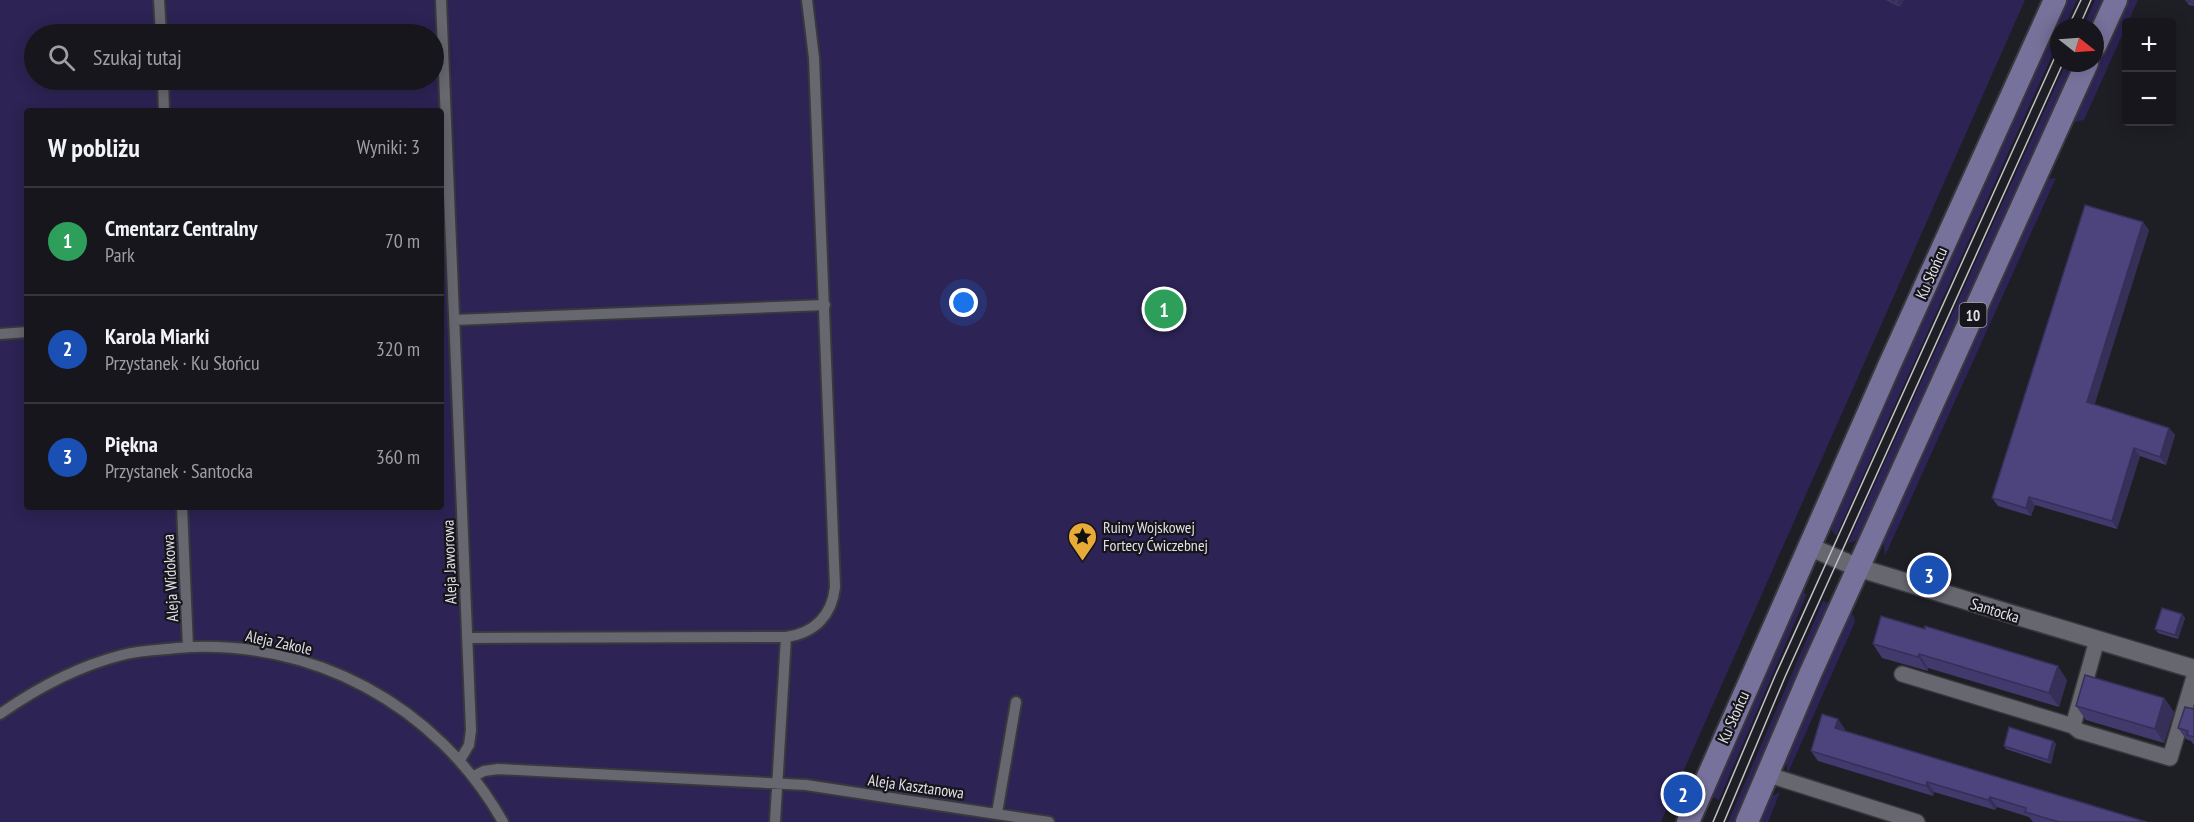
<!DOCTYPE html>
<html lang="pl">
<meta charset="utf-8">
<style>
:root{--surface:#16161c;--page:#232329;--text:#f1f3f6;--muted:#9e9fa3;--line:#35353b;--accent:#1a73e8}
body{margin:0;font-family:"PT Sans Narrow",sans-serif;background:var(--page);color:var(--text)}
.controls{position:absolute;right:18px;top:18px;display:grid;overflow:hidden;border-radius:6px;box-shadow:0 3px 15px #0003}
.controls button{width:54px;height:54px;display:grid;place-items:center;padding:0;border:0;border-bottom:2px solid var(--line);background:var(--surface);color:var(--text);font:30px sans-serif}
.compass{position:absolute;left:2050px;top:18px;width:54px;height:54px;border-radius:50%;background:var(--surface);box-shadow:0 3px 15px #0003;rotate:107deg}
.you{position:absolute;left:964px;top:303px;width:21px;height:21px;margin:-15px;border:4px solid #fff;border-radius:50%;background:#1a73e8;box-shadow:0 0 0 9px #1a73e833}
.badge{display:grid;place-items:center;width:39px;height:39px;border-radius:50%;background:var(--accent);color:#fff;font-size:20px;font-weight:700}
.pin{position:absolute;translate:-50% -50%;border:3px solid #fff;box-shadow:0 2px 6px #0006}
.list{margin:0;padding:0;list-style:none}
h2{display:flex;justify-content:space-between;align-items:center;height:78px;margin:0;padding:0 24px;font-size:26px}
h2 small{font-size:20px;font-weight:400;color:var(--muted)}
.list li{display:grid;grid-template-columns:39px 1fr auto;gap:18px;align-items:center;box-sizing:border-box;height:108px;padding:0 24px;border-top:2px solid var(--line)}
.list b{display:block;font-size:22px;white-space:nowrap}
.list p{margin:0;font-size:20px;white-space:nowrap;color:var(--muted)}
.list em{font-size:20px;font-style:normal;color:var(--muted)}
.icon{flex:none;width:33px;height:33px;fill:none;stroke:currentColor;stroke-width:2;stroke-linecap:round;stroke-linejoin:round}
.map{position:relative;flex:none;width:2194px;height:822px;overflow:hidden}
.search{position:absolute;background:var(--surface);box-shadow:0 3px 15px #0003;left:24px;top:24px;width:420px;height:66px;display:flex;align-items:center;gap:15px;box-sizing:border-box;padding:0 21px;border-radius:33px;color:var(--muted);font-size:22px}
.panel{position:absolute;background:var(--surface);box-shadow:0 3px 15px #0003;left:24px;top:108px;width:420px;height:402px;border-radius:6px}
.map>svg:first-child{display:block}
</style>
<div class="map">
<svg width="2194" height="822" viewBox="0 0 2194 822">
<rect width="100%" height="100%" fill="#1e1e25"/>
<path fill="#2d2354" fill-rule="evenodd" d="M0,0H2025L1661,822H0ZM34,34H434V80H34ZM27,111H441V507H27Z
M2066,0H2077L2065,27H2059V40L1836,536L1831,529L1832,519Z
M2095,0H2106L2094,27H2083Z
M2124,0H2138L2084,120L2074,122L2072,121L2073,116Z
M2066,63H2078L1866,532L1858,540L1848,543Z
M2056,178L1894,536L1885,556L1883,538L2045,179Z
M1799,591L1807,594L1719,800L1710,796Z
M1823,601L1833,605L1738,822H1728Z
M1848,612L1854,616L1855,622L1788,773L1785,757Z
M1780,792L1768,822H1756L1768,798Z"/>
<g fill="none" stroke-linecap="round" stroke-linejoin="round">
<defs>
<path id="pedestrian" d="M159,0L161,34
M441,0L471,730L469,745L460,760
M163,80L164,111
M454,320L825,305
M0,334L27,332
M182,507L188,647
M468,638L786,637C815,633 832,615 835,587L814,58L807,0
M0,714C37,688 79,666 122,655C140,650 159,650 177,648C311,637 437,705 503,822
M474,776L484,771L498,769L806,785L1049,822
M997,813L1016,702
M775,822L786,637"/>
<path id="minor" d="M1902,674L2073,726L2079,731L2170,758L2194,677
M2073,726L2097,640
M1766,774L1917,822"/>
<path id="tertiary" d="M1810,547L1859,568L1892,578L2194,669"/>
<path id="primary" d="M2095,46L2116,0
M1688,822L1889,366L2055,0
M1747,822L1811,672L2087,63"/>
</defs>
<use href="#pedestrian" stroke="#38383d" stroke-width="14"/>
<use href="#minor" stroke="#38383d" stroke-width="18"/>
<use href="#tertiary" stroke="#38383d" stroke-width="21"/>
<use href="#primary" stroke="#38383d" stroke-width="26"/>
<use href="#pedestrian" stroke="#67676f" stroke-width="10"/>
<use href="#minor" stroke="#67676f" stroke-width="15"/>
<use href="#tertiary" stroke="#67676f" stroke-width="18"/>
<use href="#primary" stroke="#77729b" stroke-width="22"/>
<path stroke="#c2c1c6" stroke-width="1.5" d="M2068,27L2081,0
M2079,27L2091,0
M1713,822L1775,676L2059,48
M1724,822L1785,677L2063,63"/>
</g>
<path fill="#423a6c" d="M1886,0H1904L1900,7Z
M2194,0V6L2189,5L2186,1Z
M2149,230L2094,404L2169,428L2175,435L2166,465L2140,456L2117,529L2035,505L2031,516L1998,506L1992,498Z
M2182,614L2185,618L2178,639L2158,633L2155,629Z
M1873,644L2067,680L2059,707L1928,668V671L1882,658Z
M2164,698L2174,712L2164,743L2086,720L2076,706Z
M2194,709V745L2191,741L2186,739L2178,728Z
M1845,729V731L2147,822H2033L2029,817L1997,807L1995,810L1934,792L1933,796L1818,761L1811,751Z
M2053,741L2056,744L2051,764L2006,749L2004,746Z"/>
<path fill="#362f58" d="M1899,0H1904L1900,7L1897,3Z
M2143,222L2149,230L2093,410L2087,402Z
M2169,428L2175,435L2166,465L2160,457Z
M2134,448L2140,456L2117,529L2112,521Z
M2029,497L2035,505L2031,516L2026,508Z
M2182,614L2185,618L2178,639L2175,635Z
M1919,654L1928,668V671L1918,657Z
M2058,666L2067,680L2059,707L2049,693Z
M2164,698L2174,712L2164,743L2155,729Z
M1838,719L1845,729L1842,738L1835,728Z
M2053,741L2056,744L2051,764L2048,760Z
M1927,782L1934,792L1933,796L1926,786Z
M1990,797L1997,807L1995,810L1988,800Z"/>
<path fill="#4d437d" stroke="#362f58" stroke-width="1.5" d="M1891,0H1899L1897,3Z
M2186,0H2194V3L2186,1Z
M2085,205L2143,222L2087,402L2169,428L2160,457L2134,448L2112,521L2029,497L2026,508L1992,498Z
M2162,608L2182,614L2175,635L2155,629Z
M1881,616L1925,629V626L2058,666L2049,693L1919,654L1918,657L1873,644Z
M2085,675L2164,698L2155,729L2076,706Z
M2185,707L2194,709V737L2187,735L2188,731L2178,728Z
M1822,714L1838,719L1835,728L2147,822H2059L2025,812L2026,808L1990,797L1988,800L1927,782L1926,786L1811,751Z
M2009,727L2053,741L2048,760L2004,746Z"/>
<defs>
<symbol id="sight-pin" viewBox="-11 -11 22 30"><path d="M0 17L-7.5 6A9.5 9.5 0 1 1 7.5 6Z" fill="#e8ab37" stroke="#15151b"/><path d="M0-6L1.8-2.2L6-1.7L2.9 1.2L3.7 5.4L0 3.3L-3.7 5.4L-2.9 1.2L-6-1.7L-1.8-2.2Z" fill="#111"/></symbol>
</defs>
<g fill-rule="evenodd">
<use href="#sight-pin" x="1066" y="520" width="33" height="45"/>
</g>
<g text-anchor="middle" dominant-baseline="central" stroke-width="4.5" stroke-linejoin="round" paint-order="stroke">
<rect fill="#15151b" stroke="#a4a3a8" stroke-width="1.5" x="1959.5" y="303" width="27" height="24" rx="4.5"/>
<g font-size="15" font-weight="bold" fill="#e1e0e5">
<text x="1973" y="315">10</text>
</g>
<g font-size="16" fill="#e1e0e5" stroke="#15151b">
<text transform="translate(1931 273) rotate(-66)">Ku Słońcu</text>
<text transform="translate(449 562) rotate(-92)">Aleja Jaworowa</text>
<text transform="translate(170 578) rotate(-93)">Aleja Widokowa</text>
<text transform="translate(1995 610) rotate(17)">Santocka</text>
<text transform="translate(279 642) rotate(12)">Aleja Zakole</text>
<text transform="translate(1733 717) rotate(-66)">Ku Słońcu</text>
<text transform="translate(916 786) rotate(8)">Aleja Kasztanowa</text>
</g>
<g font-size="16" fill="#e1e0e5" stroke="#15151b" text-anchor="start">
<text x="1103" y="527">Ruiny Wojskowej<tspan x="1103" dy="18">Fortecy Ćwiczebnej</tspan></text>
</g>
</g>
</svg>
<div class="controls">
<button>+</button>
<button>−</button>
</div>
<svg class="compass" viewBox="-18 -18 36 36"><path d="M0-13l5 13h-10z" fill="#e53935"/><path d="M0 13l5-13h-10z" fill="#9e9fa3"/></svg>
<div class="you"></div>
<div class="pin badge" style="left:1164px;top:309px;background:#2e9e5b">1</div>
<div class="pin badge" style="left:1683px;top:794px;background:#1a4fb4">2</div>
<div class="pin badge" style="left:1929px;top:575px;background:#1a4fb4">3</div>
<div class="search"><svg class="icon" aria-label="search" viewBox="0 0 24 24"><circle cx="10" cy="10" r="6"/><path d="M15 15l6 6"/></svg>Szukaj tutaj</div>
<section class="panel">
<h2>W pobliżu<small>Wyniki: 3</small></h2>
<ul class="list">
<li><span class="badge" style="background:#2e9e5b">1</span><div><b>Cmentarz Centralny</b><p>Park</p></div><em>70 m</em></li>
<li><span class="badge" style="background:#1a4fb4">2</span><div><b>Karola Miarki</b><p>Przystanek · Ku Słońcu</p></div><em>320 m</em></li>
<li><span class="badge" style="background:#1a4fb4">3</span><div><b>Piękna</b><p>Przystanek · Santocka</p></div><em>360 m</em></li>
</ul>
</section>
</div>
